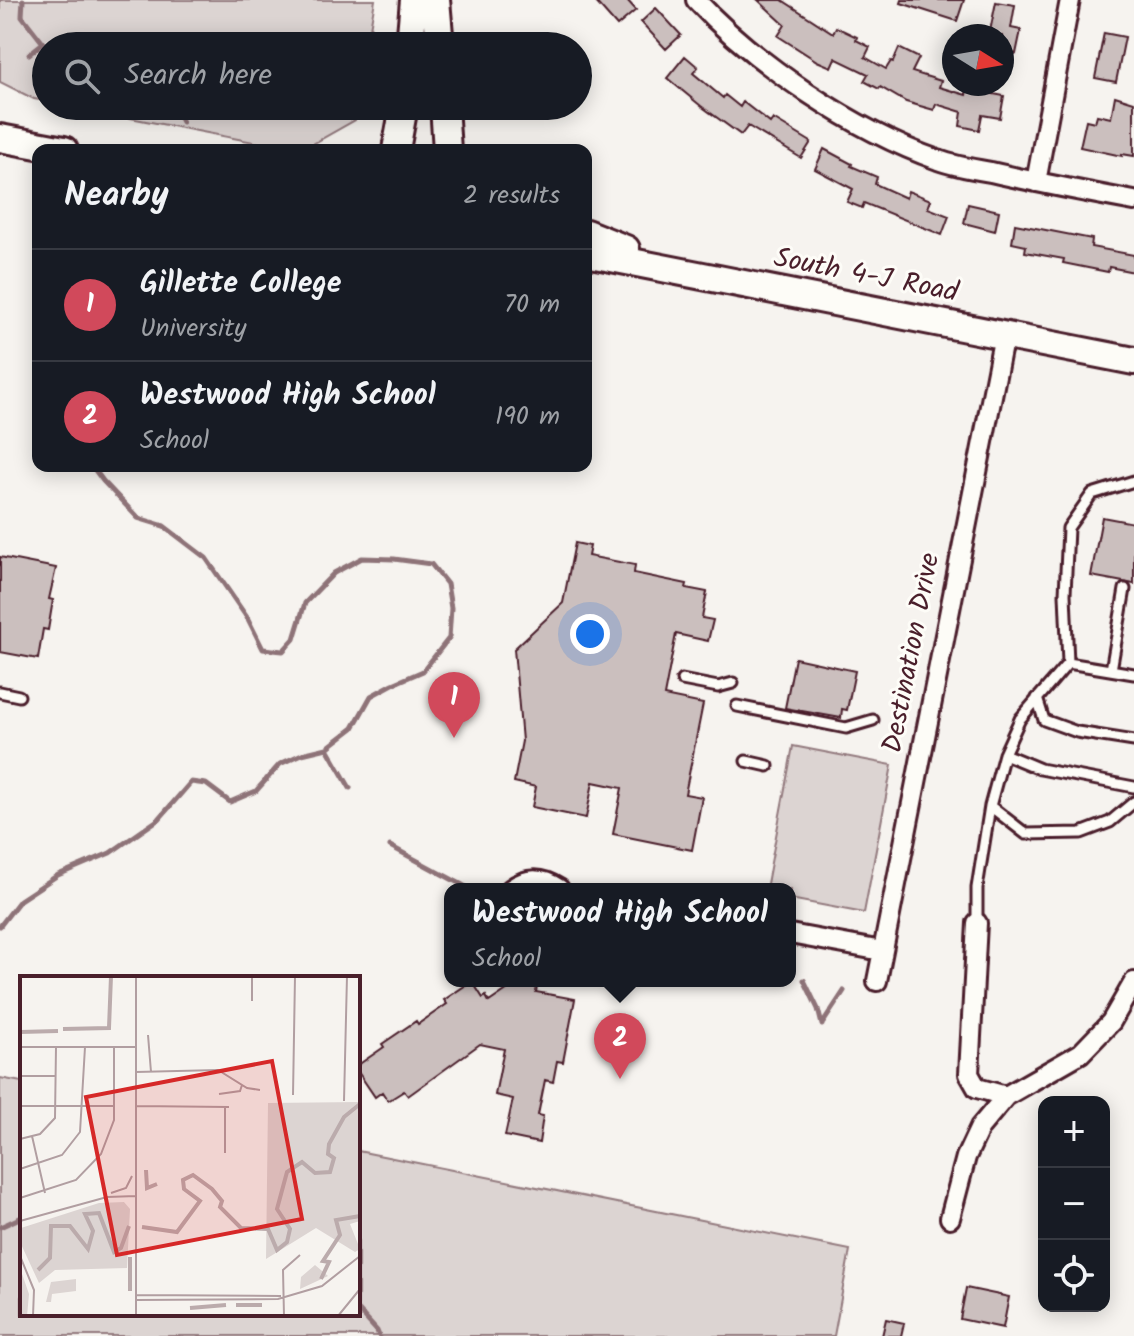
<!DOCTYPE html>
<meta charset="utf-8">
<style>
:root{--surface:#171b24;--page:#242831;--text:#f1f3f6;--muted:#9ea1a6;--line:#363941;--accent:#d1495b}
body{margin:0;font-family:Kalam,sans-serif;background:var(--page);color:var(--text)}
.controls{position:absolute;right:24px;bottom:24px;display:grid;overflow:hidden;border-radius:16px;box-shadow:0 4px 20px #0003}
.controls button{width:72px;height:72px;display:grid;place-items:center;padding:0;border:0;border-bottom:2px solid var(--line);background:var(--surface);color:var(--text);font:40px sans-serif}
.compass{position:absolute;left:942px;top:24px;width:72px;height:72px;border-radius:50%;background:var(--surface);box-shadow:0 4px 20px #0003;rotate:101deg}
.you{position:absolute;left:590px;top:634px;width:28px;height:28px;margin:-20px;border:6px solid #fff;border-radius:50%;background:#1a73e8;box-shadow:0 0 0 12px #1a73e833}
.badge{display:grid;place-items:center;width:52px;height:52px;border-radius:50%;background:var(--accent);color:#fff;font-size:26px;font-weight:700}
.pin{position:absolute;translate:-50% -66px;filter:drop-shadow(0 2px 4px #0008)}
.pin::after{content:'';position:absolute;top:42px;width:28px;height:24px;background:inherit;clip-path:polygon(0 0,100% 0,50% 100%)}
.popup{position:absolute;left:444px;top:883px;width:352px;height:104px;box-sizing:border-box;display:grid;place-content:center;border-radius:16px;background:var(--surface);filter:drop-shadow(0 2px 6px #0005);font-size:26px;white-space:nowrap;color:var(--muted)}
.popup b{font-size:30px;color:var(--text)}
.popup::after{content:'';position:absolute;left:50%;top:100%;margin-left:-16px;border:16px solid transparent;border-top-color:var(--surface)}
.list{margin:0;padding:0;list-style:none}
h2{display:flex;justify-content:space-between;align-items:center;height:104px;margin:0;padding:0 32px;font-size:34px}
h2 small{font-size:26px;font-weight:400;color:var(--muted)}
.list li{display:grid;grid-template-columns:52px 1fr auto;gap:24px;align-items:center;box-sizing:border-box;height:112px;padding:0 32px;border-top:2px solid var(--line)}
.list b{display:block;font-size:30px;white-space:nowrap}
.list p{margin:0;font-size:26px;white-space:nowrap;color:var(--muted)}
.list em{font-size:26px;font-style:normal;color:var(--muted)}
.icon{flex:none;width:44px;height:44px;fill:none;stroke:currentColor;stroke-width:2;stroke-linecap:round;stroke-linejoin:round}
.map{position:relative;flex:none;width:1134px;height:1336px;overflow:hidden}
.search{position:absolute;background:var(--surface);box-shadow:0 4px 20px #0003;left:32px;top:32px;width:560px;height:88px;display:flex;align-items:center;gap:20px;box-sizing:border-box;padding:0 28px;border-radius:44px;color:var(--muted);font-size:30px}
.panel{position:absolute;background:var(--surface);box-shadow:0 4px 20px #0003;left:32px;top:144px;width:560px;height:328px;border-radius:16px}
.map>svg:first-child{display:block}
</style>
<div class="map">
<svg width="1134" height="1336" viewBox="0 0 1134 1336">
<rect width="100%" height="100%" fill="#f6f3ef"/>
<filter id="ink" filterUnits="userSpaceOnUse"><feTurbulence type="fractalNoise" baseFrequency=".0125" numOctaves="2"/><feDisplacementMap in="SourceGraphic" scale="16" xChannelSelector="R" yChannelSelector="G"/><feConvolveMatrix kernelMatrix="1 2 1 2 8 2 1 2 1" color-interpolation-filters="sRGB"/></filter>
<g filter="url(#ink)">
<path fill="#dcd4d2" stroke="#937a7e" stroke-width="2" d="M0,0H375L367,46H46V101L34,99L0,82Z
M69,106H357L355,120L302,150H295Z
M793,746L892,765L864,913L790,899V889H766Z
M0,1078L22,1082V1314H358V1151L850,1250L834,1336H0Z"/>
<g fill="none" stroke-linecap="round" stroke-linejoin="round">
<path stroke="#8e7378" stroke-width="5" d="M23,0L22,16L43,43L48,46
M29,54L43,43
M174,106L182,122
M327,748L350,788
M390,846L468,888
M0,926L20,900L58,875L110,853L159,819L191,782L206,784L230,802L256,791L280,764L302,754L327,748L353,728L371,696L393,684L423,671L449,638L451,608L447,584L431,564L394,559L362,558L334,573L305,603L294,639L283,651L263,649L248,619L206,558L164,526L138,518L103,481L92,466
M804,980L818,1009L822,1025
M823,1023L844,991
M0,1227L22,1217
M358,1310L377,1331L379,1336"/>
</g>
<path fill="#cbbfbe" stroke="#4a1f2b" stroke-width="2" d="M594,0H627L636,10L617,26Z
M758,0H782L833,33L836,27L857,37L856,40L870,47L865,57L886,69L891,61L893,62L899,48L919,58L912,72L941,81L939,87L966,95L967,89L1004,96L1000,118L982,115L979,130L960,126L962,112L936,104L934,110L906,102L880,87L879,89L864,81L868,74L835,58L831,67L817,61L778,36L785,25Z
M902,0H964L957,21L901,3Z
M996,2L1015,5L1011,28L1021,30L1016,54L1002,51V36H989Z
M656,8L681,35L666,49L641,22Z
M1104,33L1125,37L1116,82L1095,78Z
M685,56L698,67L693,73L723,98L725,95L740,107L743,102L770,123L773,119L811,142L801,158L748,126L741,135L701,106L667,78Z
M1115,96L1134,102V156L1122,154V156L1080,147L1086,120L1095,122L1097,115L1111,118Z
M824,149L852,164L851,166L877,177L875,184L906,198L908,191L931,200L928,208L949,216L942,235L864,203L862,208L847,202L853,189L815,169Z
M968,204L999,211L995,231L964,223Z
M1015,224L1092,239L1091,247L1134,255V272L1109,267L1108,272L1063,263L1064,259L1025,252L1026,246L1012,243Z
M1102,517L1134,523V584L1091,576Z
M575,543L590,546L588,556L635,565L634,573L687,584L686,588L707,592L702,618L713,620L708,641L676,634L664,696L703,704L685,794L702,797L692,850L613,834L622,788L593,782L586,818L532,807L536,787L514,782L522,741L514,649L563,603Z
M0,557L56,568L49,599L53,600L48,630L43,629L38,659L0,652Z
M795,658L855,671L847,710L842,709L841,718L785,708Z
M472,981L483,998L486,996L489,1002L514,985L525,987L526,981H538L536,992L575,999L563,1062L557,1061L553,1082L545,1080L538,1115L543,1116L539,1143L505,1136L513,1099L495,1095L504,1049L480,1044L408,1096L404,1091L388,1101L382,1092L375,1097L358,1072V1065L384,1047L382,1044L416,1021L418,1024L447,1004L444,1000Z
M966,1288L1009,1297L1003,1328L960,1319Z
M886,1319L904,1323L901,1336H882Z"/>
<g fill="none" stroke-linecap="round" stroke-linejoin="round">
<defs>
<path id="lane" d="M1068,663L1134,674
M1111,670L1125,589
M682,680L718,687L733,683
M0,692L19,696
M1037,698L1044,720L1077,732L1134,741
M737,706L846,728L873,720
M1004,754L1040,769L1134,787
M746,761L768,766
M990,806L1026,834L1081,833L1110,822L1134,802
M977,923V888L990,806L1004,754L1020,719L1068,663L1065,594L1068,528L1092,494L1134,481"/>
<path id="street" d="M696,0C755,64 855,131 938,160C954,166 973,169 991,172C1038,183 1086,192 1134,201
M1036,182L1070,0
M511,889C527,877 543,878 559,889
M977,923L969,1074L977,1088L1006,1096
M790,934L882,951
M877,981L1004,335
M950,1218L966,1157L980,1127L1006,1096L1081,1053L1111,1022L1134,982"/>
<path id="secondary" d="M436,0L440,46
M410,46L414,0
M444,106L447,150
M0,138L64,150
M396,150L404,106
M586,233L626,249
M586,253L1134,361"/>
</defs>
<use href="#lane" stroke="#4a1f2b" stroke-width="15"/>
<use href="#street" stroke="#4a1f2b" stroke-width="24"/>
<use href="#secondary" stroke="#4a1f2b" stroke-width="32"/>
<use href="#lane" stroke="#fdfcf7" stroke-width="9"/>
<use href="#street" stroke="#fdfcf7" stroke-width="18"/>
<use href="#secondary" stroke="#fdfcf7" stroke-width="26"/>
</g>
</g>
<g text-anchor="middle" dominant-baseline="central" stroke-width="6" stroke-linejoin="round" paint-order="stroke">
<g font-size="28" fill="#4a1f2b" stroke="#fdfcf7">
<text transform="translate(866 276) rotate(11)">South 4-J Road</text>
<text transform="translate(912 653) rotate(-79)">Destination Drive</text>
</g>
</g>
<g transform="translate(20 976)">
<rect width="340" height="340" fill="#f6f3ef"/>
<path d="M340,126V245L330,248L340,273L335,276L296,252L246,283L248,127ZM104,226L110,233L107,292L35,294L19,307L0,266L1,252L79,227ZM295,289L308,300L280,313L281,301ZM0,292L9,318L7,340H0ZM56,303V315L32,318L31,326H26L31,306Z" fill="#dcd4d2"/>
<path fill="none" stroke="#bbabac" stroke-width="4" d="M43,53L89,52L91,0M0,56L38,55M126,194L127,212L137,208M122,251L157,256L180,225L164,213L163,204L173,199L192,213L202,225L200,231L221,252L248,253L257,274L267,266L270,253L257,233L267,196L282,186L295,197L310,196L314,182L308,178L309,168L324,141L340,128M110,281V315M18,294L30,282L31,250H50L68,273L73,255L65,238L79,237L94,276L101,272L109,250M301,303L309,286L303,285L320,259L316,244L340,240M216,329H242M170,332L206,329"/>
<path fill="none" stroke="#b19ea1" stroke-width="2" d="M116,0V340M232,0V25M128,59L131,96M0,71H115M116,96L198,94L227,112L240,114M0,100H36M199,118L220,115L222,109M273,119L275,0M324,125L327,0M0,130H94M116,130L209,131M205,131V177M12,160L25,217M0,163L20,158L35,142L36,71M0,193L42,179L60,156L65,71M91,217L106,212L112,200M0,222L56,204L81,178L94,144V71M0,245L87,221L116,220M0,280L14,314L13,340M116,319L261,320M116,324L258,323L302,310L340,280M264,340L263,294L280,279M318,340L340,313"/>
<path fill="#d62828" fill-opacity="0.15" stroke="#d62828" stroke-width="4" d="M252,85L282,243L97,279L66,121Z"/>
<rect width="340" height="340" fill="none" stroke="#4a1f2b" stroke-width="4"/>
</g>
</svg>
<div class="controls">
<button>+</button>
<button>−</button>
<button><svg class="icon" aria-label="locate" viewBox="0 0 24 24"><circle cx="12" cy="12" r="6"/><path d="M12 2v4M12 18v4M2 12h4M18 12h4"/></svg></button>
</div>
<svg class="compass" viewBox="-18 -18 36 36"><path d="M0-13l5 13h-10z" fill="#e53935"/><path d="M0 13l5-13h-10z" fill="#9ea1a6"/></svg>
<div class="you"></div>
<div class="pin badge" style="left:454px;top:738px">1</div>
<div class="pin badge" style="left:620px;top:1079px">2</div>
<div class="popup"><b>Westwood High School</b>School</div>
<div class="search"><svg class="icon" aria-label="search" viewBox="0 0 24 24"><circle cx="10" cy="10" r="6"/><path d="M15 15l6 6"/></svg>Search here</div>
<section class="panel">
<h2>Nearby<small>2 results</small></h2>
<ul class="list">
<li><span class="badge">1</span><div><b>Gillette College</b><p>University</p></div><em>70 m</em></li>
<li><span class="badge">2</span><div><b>Westwood High School</b><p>School</p></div><em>190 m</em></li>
</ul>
</section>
</div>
